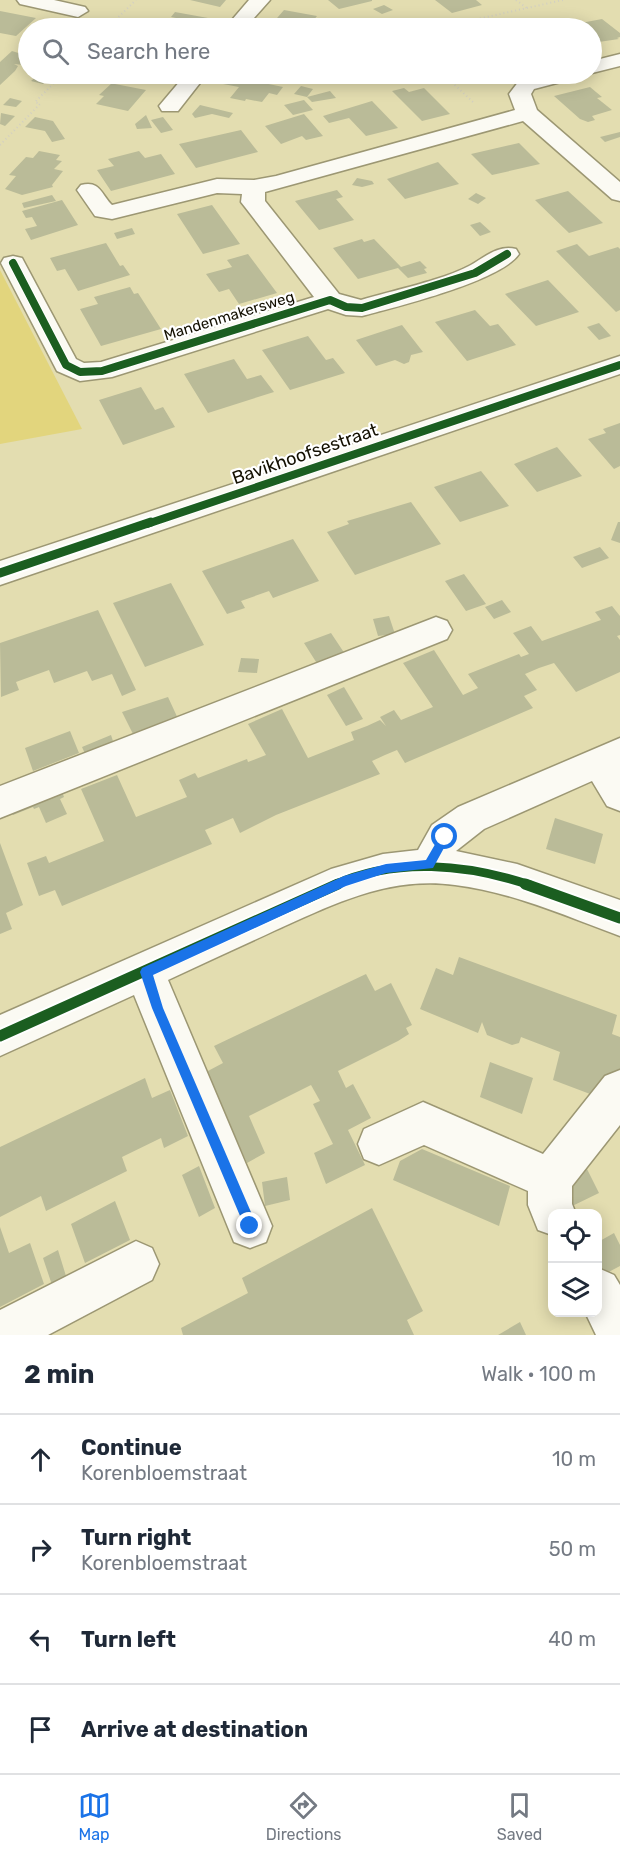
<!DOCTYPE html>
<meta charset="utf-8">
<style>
:root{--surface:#fff;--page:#f6f6f7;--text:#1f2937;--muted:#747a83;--line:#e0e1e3;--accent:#1a73e8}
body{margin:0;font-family:Rubik,sans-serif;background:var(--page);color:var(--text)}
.controls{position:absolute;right:18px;bottom:18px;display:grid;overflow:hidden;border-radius:12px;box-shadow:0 3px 15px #0003}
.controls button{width:54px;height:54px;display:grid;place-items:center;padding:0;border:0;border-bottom:2px solid var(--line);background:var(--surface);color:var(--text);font:30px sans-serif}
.stop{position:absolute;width:18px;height:18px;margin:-14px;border:4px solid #1a73e8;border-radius:50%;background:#fff}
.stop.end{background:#1a73e8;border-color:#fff;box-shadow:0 2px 6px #0008}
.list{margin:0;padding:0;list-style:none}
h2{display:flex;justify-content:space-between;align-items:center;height:78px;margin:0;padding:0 24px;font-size:26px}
h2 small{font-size:20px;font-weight:400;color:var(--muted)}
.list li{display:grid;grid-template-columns:39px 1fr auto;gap:18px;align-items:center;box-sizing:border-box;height:90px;padding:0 24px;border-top:2px solid var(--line)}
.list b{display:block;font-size:22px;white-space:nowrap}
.list p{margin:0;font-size:20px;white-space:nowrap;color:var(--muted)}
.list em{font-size:20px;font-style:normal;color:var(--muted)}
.icon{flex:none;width:33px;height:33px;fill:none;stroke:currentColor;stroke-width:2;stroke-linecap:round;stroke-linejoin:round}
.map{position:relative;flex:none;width:620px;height:1335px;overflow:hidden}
.search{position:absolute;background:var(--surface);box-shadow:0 3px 15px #0003;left:18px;right:18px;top:18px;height:66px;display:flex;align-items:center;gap:15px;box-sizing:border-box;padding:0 21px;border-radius:33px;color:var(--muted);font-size:22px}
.sheet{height:438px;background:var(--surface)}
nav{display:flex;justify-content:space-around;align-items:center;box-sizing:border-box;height:84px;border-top:2px solid var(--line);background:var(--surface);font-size:16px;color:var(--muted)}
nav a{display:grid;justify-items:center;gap:3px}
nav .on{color:var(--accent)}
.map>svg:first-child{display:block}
</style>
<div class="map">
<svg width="620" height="1335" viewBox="0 0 620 1335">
<rect width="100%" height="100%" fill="#e3ddb0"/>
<path fill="#e2d57d" d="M0,270L82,429L0,444Z"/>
<path fill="#babb98" d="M190,0H226L220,7Z
M328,0H372V1L339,9Z
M435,0H476L482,5L452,13Z
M384,5L393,10L382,14L373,9Z
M284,10L317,16L313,21L326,23L322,28H289L271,25Z
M0,11L36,18L16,36L0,33Z
M175,12L208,18L199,28H167L176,18L171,17Z
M602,19L620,33V37L617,38L619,39L592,43V28L560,27Z
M78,22L95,25L92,28H70Z
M12,51L28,56V61L24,65L14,64L18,66L15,71L0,85V62Z
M39,74H41L51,76L43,84L31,81Z
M71,74H93L99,76L91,83L64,80Z
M229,77L259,82L283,87L277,95L269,93L262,102L246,99L245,101L230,98L239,87L223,84Z
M112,83L115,84L146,90L128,111L96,104L104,96L99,95Z
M301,86L313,89L307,97L294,94Z
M590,87L602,97L597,98L612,110L592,116L595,120L588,122L580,119L554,96Z
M404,88L409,92L424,88L450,114L422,121L392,91Z
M330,91L336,98L312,102L307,97Z
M10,98L22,101L16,107L3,105Z
M304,100L313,110L293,115L284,105Z
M372,101L398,128L366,136L349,118L329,123L323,116Z
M200,105L233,113L229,118L212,114L195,118L192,114Z
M1,113L15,116L5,126L0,124Z
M304,114L323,136L306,140L302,136L281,144L265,126Z
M146,115L152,128L137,129L135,124Z
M35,117L53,121L65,139L52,142L45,131L25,127Z
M163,117L173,130L161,133L151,120Z
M241,130L258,152L196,168L179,144Z
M620,132V137L605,142L600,137Z
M519,143L540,164L492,175L471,154Z
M39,151L60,155L56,160L62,161L54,169L63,171L52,185L53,187L22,195L5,189L16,176L9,175L26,157L33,158Z
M139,151L145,158L161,154L175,174L111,191L97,170L114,166L108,159Z
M438,162L459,184L405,199L387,179Z
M357,178L372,181L374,184L362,187L352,185Z
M337,190L343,197L336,199L354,220L319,230L295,201Z
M568,191L603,223L569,233L535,200Z
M476,193L486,198L478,204L468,199Z
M52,195L56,201L24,208L22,203Z
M62,200L78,225L31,240L25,229L37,226L32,217L26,218L22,211Z
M212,205L240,244L203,254L177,214Z
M480,222L491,232L480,236L470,225Z
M132,228L135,234L117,239L114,233Z
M362,239L364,242L374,239L401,267L420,261L427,268L424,269L427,273L408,278L398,268L358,279L333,248Z
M106,243L120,266L123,265L130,275L78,291L65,269L57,271L50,258Z
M577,244L589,256L618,247L620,249V310L616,312L556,251Z
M248,254L277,293L239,304L229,289L219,292L206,274L232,267L227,260Z
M548,280L579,312L536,326L505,294Z
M130,287L134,294L138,293L161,329L101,346L80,309L98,304L94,297Z
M475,310L490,326L498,324L516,345L467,361L435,322Z
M599,323L611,336L599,340L587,327Z
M402,325L423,352L411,355L409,362L404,364L395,360L376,366L356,340Z
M308,336L326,360L333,358L345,373L290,390L262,350Z
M234,359L247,379L261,375L274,392L208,413L184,374Z
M141,387L155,410L163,407L175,427L123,445L99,400Z
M620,423V466L614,469L588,439L606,433L603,429Z
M557,447L582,476L537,492L514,464Z
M481,471L509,506L460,522L434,487Z
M411,502L441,544L355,575L327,532L349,524L347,521Z
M618,522H620V543L611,540Z
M293,539L319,581L273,598L269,591L241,601L245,608L227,614L202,571Z
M600,547L609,558L582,568L573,557Z
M464,574L486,604L466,611L445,581Z
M171,583L204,645L145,667L113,603Z
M502,600L511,612L494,619L485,607Z
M612,606L620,616V635L617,636L620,640V672L576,692L554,663L539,668L525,674L537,690L524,696L533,708L405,763L397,750L385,755L372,761L380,774L276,815L240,833L233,818L205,830L212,844L62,906L55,890L39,896L27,863L46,856L49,863L104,841L81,789L117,775L136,817L187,797L179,780L195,773L198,778L247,759L248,762L266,755L248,724L282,709L308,758L354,740L351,732L367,726L380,720L386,726L380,717L394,710L401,720L433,707L403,663L434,650L463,695L478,688L468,674L519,654L521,657L529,654L513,633L531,626L542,641L601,620L595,612Z
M98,610L136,690L122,696L112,674L92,681L87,671L54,683L49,670L16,682L19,690L1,697L0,643Z
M389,616L395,634L378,636L373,619Z
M331,633L345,654L318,665L304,643Z
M241,658L259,659L257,673L238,672Z
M344,687L363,719L346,726L327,695Z
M168,697L180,723L136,740L122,712Z
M70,731L79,753L33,771L25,748Z
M111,735L115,747L87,758L82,747Z
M61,789L64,797L60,799L67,814L46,823L39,807L34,809L33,807L13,815L10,808Z
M555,818L603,834L595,864L546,849Z
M0,843L23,905L6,913L12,929L0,934Z
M459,957L617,1015L612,1034L620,1037V1083L598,1097L553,1080L560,1052L521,1037L519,1043L512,1045L487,1035L482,1022L478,1033L420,1009L436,968L453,975Z
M366,974L375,991L391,983L412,1025L406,1028L409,1034L398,1041L338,1071L346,1088L353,1084L371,1118L348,1130L365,1165L326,1184L314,1153L333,1144L313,1104L320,1101L311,1085L249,1116L265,1153L247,1163L206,1072L223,1063L214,1046Z
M490,1062L533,1078L522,1114L480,1097Z
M145,1078L152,1098L170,1090L188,1136L164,1148L161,1138L122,1157L127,1171L46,1211L41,1196L0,1217V1147Z
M422,1149L510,1186L499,1226L393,1180L400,1161Z
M583,1161L599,1193L566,1209V1182Z
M199,1166L215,1208L199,1217L182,1175Z
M287,1177L290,1200L265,1206L262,1182Z
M115,1201L130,1240L85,1263L71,1224Z
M372,1208L423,1311L407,1320L414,1335H183L181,1328L248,1293L242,1278Z
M0,1227L9,1253L30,1243L44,1284L0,1307Z
M614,1233L620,1245V1266L603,1275L598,1266V1242Z
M58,1250L70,1289L53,1288L43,1258Z
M520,1322L526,1335H498Z"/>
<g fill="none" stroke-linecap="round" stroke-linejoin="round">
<defs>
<path id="minor" d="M17,0H54L85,7L88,11L78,17L20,4Z
M249,0H270L245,28H225Z
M620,54V66L592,73V61Z
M186,74H207L178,111H162L159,106Z
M546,74H579L576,78L534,89L531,94L537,110L620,182V201L612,199L523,121L265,192V201L339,294L361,300C391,291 443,280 469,266C484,258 498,244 516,249L519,254C501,281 396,307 362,316L346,315L328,309L112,377L80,381L57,371L1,263L4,258L13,256L22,258L76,359L84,363L101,362L314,297L245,207L241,202L242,194L217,193L112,219L95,216L77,190L81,185C100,180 101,194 112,205L217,179L254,180L276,176L515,110L509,94L519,81Z
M620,356V374L0,585V561Z
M436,617L447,621L452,630L447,639L0,818V786Z
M620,738V811L607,806L592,781L484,829L456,851L517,864L620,900V936C566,916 512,892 455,885C389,876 334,904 276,930C240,947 204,963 168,980L272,1226L266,1242L250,1248L234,1242L134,995L0,1056V1015L331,869L383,854L418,850L432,825L458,807Z
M620,1070V1125L572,1186V1204L576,1214H552V1235L538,1230L528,1205V1191L424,1145L379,1165L364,1159L358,1144L364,1129L423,1102L543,1154L605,1076Z
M136,1241L152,1248L159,1264L152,1280L48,1335H0V1310Z
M598,1268L614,1275L620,1285V1335H596L585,1312H598Z"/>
</defs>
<use href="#minor" stroke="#9c9773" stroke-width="3"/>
<path stroke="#d2cfc2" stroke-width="2" stroke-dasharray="1 3" stroke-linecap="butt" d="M516,0L528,9
M107,28L136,0
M437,28L563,0
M277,74L326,82L359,74
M443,74L474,103
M0,145L40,104L35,102L63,74"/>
<use href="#minor" fill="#fbfaf3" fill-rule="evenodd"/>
<defs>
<path id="cycleway-far2" d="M13,263L66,365L80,372L102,371L330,300L346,307L362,308L475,273L507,254
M147,524L620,365"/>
<path id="cycleway-far1" d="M0,573L151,522
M334,885C396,857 467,864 530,885"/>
<path id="cycleway" d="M525,884L620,918
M0,1036L338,884"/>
</defs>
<use href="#cycleway-far2" stroke="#fff" stroke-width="10"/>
<use href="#cycleway-far1" stroke="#fff" stroke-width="13"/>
<use href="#cycleway" stroke="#fff" stroke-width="15"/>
<use href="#cycleway-far2" stroke="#1b5e20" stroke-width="8"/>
<use href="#cycleway-far1" stroke="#1b5e20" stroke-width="9"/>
<use href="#cycleway" stroke="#1b5e20" stroke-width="11"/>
</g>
<path fill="#1a73e8" d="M445,833L450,837L433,868L386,873L346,886L153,975L163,1008L257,1226L250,1232L246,1230L152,1008L140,972L142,968L344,876L386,864L426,860L441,834Z"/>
<g text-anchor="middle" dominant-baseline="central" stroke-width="4.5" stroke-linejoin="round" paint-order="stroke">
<g font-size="15" fill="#130f00" stroke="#fff">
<text transform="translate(229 316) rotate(-17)">Mandenmakersweg</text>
</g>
<g font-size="18" fill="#130f00" stroke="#fff">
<text transform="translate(305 454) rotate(-19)">Bavikhoofsestraat</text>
</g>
</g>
</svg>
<div class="controls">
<button><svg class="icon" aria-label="locate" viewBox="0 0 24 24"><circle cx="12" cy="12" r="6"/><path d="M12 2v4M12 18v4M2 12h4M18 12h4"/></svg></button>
<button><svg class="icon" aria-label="layers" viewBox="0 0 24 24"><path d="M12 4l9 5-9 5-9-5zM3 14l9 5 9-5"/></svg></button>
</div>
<div class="stop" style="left:445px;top:837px"></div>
<div class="stop end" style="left:250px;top:1226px"></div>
<div class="search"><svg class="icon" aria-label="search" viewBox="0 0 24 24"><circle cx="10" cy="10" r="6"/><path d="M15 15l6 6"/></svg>Search here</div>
</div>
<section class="sheet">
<h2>2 min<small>Walk · 100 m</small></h2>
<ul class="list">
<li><svg class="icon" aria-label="ahead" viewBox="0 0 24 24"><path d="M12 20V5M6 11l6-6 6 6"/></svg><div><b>Continue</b><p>Korenbloemstraat</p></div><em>10 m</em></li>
<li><svg class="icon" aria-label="right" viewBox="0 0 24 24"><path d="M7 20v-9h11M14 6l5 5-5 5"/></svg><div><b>Turn right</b><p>Korenbloemstraat</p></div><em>50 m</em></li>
<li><svg class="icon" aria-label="left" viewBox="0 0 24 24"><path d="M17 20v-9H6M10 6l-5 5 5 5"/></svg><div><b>Turn left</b></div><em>40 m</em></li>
<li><svg class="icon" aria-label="arrive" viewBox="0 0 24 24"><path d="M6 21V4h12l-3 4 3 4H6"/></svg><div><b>Arrive at destination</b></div></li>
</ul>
</section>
<nav>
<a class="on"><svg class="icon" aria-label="map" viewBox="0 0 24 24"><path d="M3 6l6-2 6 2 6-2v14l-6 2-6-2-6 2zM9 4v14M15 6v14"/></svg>Map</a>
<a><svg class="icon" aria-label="directions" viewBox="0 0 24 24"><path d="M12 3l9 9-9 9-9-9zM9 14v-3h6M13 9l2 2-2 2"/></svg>Directions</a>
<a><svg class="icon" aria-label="saved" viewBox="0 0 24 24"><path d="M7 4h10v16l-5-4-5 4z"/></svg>Saved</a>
</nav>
